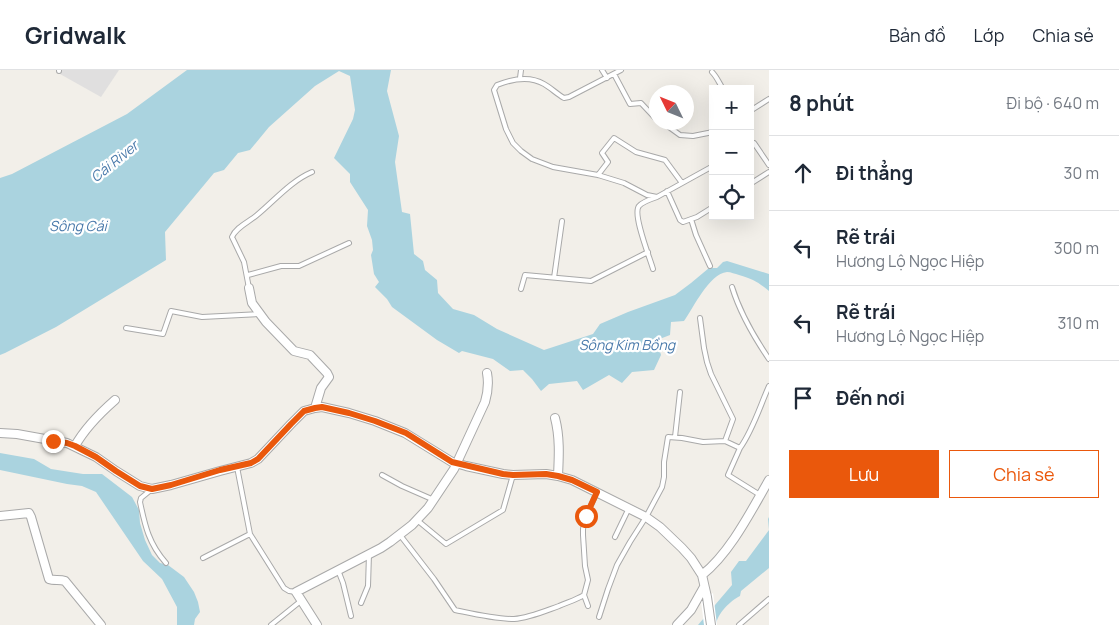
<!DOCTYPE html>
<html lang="vi">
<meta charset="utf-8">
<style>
:root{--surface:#fff;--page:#f6f6f7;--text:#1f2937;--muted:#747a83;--line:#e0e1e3;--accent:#ea580c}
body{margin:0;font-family:Manrope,sans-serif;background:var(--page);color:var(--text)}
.controls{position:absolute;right:15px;top:15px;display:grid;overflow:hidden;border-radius:0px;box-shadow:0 5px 20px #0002}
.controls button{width:45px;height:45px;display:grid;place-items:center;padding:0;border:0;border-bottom:1px solid var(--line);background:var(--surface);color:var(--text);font:25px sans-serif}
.compass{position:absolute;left:649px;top:15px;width:45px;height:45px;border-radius:50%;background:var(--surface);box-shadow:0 5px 20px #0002;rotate:313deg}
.stop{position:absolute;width:15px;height:15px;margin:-11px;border:4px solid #ea580c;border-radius:50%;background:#fff}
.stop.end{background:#ea580c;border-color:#fff;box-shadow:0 1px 5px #0008}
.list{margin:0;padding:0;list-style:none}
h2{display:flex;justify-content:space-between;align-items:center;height:65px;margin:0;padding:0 20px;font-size:21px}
h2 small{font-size:16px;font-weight:400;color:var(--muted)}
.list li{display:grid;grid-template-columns:32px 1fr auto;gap:15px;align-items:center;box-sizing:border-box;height:75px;padding:0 20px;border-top:1px solid var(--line)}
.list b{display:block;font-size:19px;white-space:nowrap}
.list p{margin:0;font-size:16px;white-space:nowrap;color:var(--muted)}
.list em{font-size:16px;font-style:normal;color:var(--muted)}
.actions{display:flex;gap:10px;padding:15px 20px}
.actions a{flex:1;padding:11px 0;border:1px solid var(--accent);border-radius:0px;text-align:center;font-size:18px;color:var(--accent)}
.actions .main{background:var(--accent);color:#fff}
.icon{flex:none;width:28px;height:28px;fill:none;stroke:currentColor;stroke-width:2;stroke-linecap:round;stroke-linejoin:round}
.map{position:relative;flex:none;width:769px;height:555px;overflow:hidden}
header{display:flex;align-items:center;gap:30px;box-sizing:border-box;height:70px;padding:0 25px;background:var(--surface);border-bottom:1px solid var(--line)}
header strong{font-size:24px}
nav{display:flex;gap:28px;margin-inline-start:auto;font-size:18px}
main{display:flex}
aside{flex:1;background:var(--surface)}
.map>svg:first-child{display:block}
</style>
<header>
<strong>Gridwalk</strong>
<nav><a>Bản đồ</a><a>Lớp</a><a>Chia sẻ</a></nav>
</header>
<main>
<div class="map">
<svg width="769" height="555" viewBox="0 0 769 555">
<rect width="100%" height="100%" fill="#f2efe9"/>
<path fill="#e0dfdf" d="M62,0H119L101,27L60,4Z"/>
<path fill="#aad3df" d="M187,0H391L387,21L399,66L395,92L402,142L410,144L414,184L423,191L425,200L437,210L438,223L453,239L474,245L497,259L544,280L593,264L600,254L628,242L675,225L691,213L709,198H717L723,192L727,191L769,204V221C758,212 753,209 739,205C735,204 731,202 727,202C709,204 694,237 684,251L671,252L670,265L657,270L661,285L654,300L632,302L622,313L609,305L583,320L577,311L549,314L541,321L532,309L523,300L510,301L493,289L462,281L459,283L437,270L392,237L387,229L375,217L379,212L374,204L371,185L373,180L372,170L367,156L368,140L350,112V104L334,88L353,49L355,40L350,6L339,1L315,16L269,57L250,80L238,83L224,100L214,103L165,162L166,190L56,257L5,283L0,285V108L12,104L127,44Z
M0,383L34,389L51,399L83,404H102L132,427L139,440L140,453L145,470L152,485L160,493L168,495L184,507L194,522L198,532L200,542L195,549L194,555H177V537L162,509L143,491L96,422L82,416L67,414L0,400Z
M769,447V498L741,521L740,526C730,531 717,544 716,555H698L732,515L731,502L739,491H746L769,460L768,449Z"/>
<path fill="#fff" d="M713,523L717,555H704L701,531Z"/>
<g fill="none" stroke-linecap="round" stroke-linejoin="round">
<defs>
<path id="lane" d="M602,0L607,8
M621,0L569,27L564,28C557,24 551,18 544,14C529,5 512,9 497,15L494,20L506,59L513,73L521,81L532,89L553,97L598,105L624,113L647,125L657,127L713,96
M59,1V0
M712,2C717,7 719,13 723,19
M614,4L630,34L641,33L656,49
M520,8L521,0
M750,41L769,29
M662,52L680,65L693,66L713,62
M750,75L754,73L769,95
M598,105L608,92L602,83L614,68L636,82L665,90L682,113
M750,114L769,102
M667,121L680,150L683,152L697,147L713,137
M691,149L696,165L710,196
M653,199C650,188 632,144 639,136C642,132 651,129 657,127
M248,205L281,196H299L349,173
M554,208L562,151
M732,217C740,243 754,267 769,289
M249,218L244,192L232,167C236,157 249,152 257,145C275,130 291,111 312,102
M521,219L525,205L591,211L648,182
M700,248L704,278L707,292L711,304L733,349L725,371
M126,258L163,264L171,241L202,247L259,244
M675,367L680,322
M740,378C753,360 760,336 769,316
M237,397L250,464L284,518L289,521L296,522
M382,405L402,416L434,430
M152,419L141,428L140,432C145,456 149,474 166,493
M417,450L446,474L503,440L513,405
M400,465L434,509L455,540C474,544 494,549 514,549C529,548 545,541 559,536C568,532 576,530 584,525
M615,467L629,438
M203,488L250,464
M338,500L343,513L351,546
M361,533L368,516L369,484
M588,536L584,525L588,510L585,496L583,465V459L586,446L597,422
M599,547L608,519L617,495L630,472L646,447L662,417L664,407V392L668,367L682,368L703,372L725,371L740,378L728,405L760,425
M271,555L302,530
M739,555L769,529"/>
<path id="street" d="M249,218L252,233L266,252L294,281L310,285L327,303L329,307L321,318L315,338
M555,348C560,367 559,386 558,406
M0,363L17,364L67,373L96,387L116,401L140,416L152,419L171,415L220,401L251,393L258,389L291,354L304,341L315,338L322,337L349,343L375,351L405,363L452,392L466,396L503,404L513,405L546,404L558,406L572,410L646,447L660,457L682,478L691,488L702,505L707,527L711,555
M75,376C85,358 99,344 115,330
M0,446L29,443L31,447L49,509C54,511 60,509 65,511L101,555
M702,505C730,483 751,441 769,410
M317,555L296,522L381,478L390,472L412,455L428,438L454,399L485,332C488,322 489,314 487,303
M677,555L691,540L704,517"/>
</defs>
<use href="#lane" stroke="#a9a9a9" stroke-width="6"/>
<use href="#street" stroke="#a9a9a9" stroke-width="10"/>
<use href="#lane" stroke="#fff" stroke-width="4"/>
<use href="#street" stroke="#fff" stroke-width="8"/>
</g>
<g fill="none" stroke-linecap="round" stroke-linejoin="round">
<path stroke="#ea580c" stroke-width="6" d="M53,371L67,373L75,376L96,387L116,401L140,416L152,419L171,415L220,400L251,393L258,389L291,354L304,341L315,338L322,337L349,343L375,351L406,363L452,392L503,404L513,405L546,404L558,406L572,410L597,422L586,446"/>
</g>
<g text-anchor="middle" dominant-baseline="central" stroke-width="4.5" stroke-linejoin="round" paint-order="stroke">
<g font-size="14" font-style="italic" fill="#4a7aab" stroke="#fff">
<text transform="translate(114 91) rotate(-39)">Cái River</text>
<text x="78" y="155">Sông Cái</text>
<text x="627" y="274">Sông Kim Bồng</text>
</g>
</g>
</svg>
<div class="controls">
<button>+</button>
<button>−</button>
<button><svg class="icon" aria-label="locate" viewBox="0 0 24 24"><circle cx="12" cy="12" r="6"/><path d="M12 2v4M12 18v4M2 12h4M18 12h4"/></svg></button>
</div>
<svg class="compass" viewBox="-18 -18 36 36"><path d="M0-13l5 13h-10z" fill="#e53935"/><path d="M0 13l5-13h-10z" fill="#747a83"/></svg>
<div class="stop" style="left:586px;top:446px"></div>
<div class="stop end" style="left:53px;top:371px"></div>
</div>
<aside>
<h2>8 phút<small>Đi bộ · 640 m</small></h2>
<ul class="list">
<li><svg class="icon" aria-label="ahead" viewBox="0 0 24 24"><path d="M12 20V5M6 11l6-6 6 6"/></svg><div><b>Đi thẳng</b></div><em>30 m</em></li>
<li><svg class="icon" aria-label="left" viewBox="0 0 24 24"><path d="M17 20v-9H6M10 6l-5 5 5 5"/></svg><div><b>Rẽ trái</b><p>Hương Lộ Ngọc Hiệp</p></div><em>300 m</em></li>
<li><svg class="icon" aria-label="left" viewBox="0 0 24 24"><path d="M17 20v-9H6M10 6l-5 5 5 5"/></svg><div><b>Rẽ trái</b><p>Hương Lộ Ngọc Hiệp</p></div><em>310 m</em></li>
<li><svg class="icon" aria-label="arrive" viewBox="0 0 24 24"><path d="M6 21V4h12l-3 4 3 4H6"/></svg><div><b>Đến nơi</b></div></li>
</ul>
<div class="actions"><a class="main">Lưu</a><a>Chia sẻ</a></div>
</aside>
</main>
